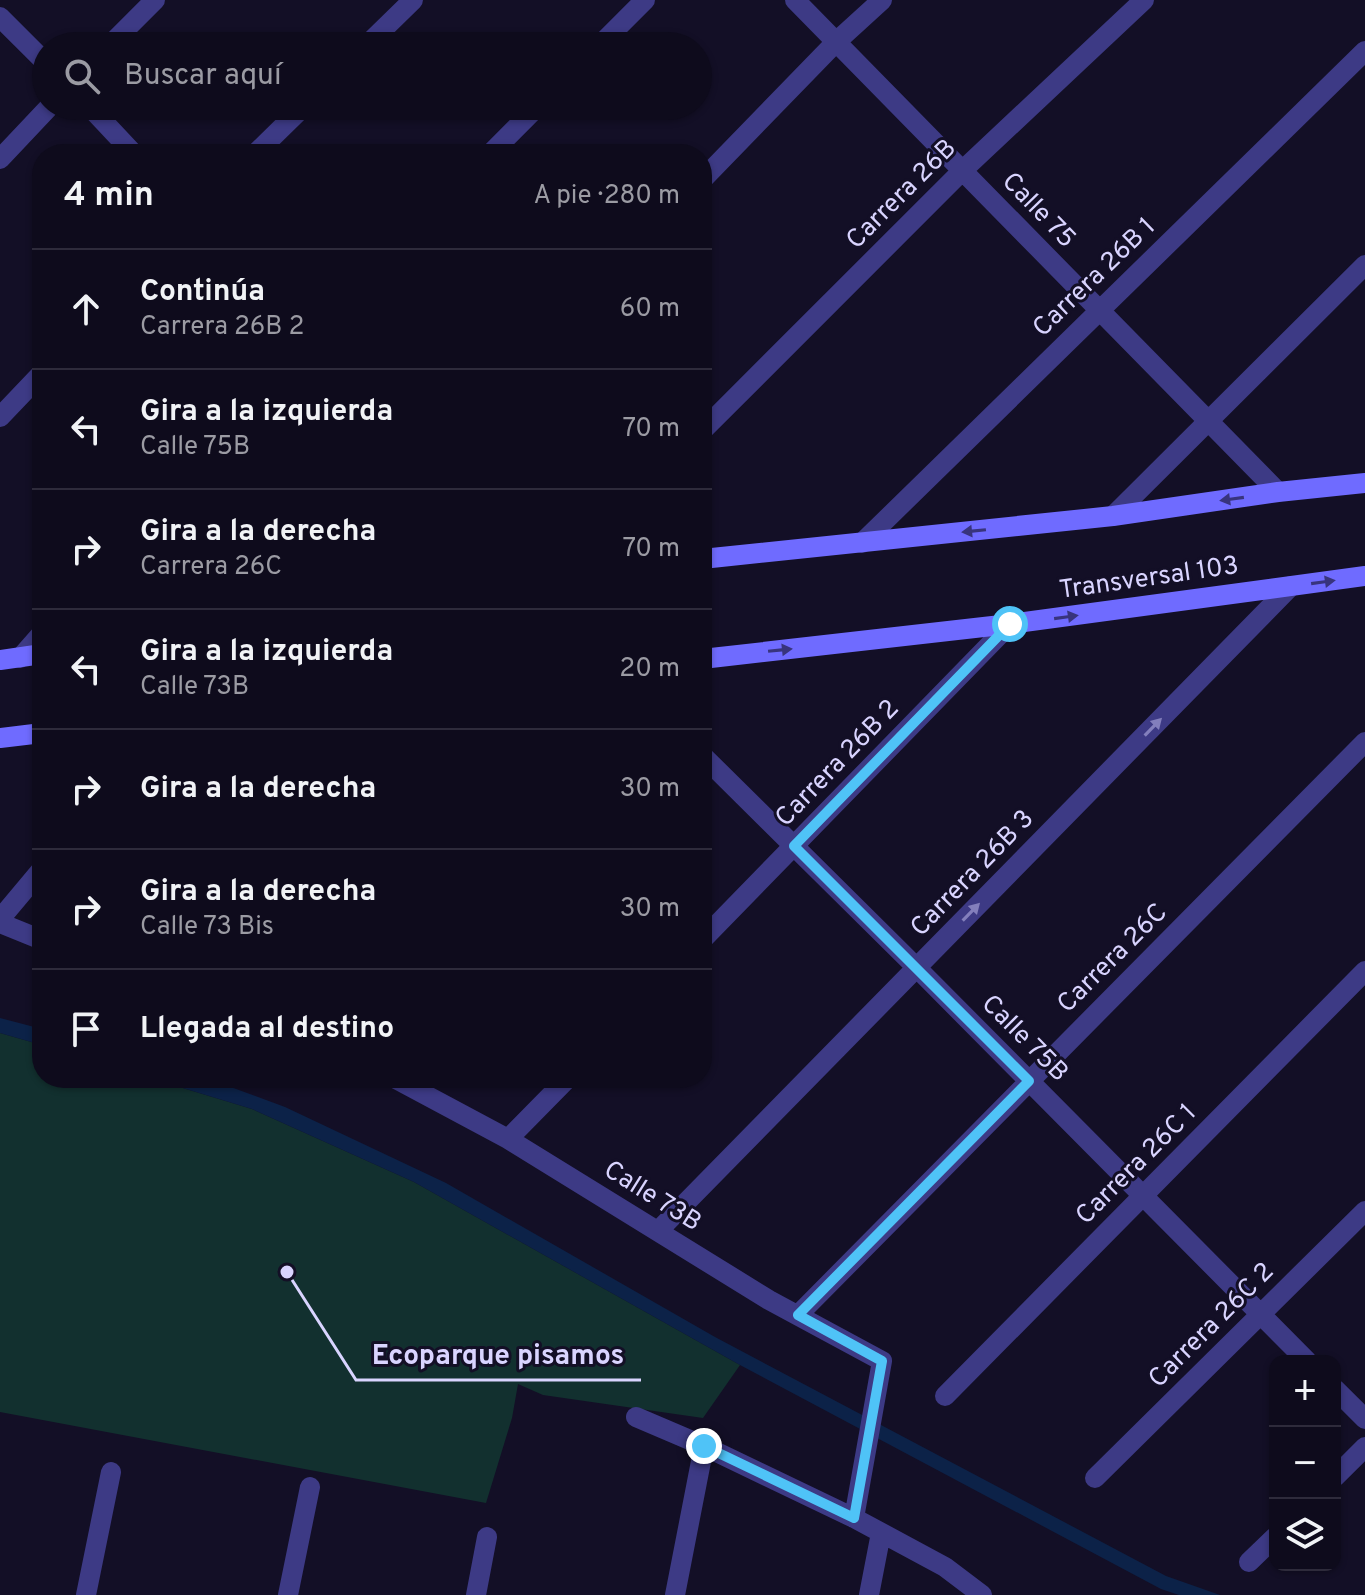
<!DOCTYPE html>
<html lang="es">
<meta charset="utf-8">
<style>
:root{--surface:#0e0b1c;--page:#1c1929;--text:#f1f3f6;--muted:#9b9ba3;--line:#2e2b3b}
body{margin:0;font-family:Overpass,sans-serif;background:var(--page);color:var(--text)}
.controls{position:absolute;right:24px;bottom:24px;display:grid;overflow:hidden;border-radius:16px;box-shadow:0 2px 6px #0004}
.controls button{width:72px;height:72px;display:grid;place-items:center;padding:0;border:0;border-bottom:2px solid var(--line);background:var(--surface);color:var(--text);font:40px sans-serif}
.stop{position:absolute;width:24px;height:24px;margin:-18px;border:6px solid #4fc3f7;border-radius:50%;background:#fff}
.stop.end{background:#4fc3f7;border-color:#fff;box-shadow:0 2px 8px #0008}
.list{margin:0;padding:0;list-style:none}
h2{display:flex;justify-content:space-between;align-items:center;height:104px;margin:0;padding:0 32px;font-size:34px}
h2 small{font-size:26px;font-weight:400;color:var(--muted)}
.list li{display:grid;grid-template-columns:52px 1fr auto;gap:24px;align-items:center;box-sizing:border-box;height:120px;padding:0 32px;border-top:2px solid var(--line)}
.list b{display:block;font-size:30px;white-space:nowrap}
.list p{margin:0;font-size:26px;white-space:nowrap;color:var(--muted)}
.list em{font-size:26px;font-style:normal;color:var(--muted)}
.icon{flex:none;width:44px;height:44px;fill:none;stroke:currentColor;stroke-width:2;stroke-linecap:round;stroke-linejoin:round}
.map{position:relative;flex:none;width:1365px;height:1595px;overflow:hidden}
.search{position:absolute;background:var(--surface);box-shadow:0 2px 6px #0004;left:32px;top:32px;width:680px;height:88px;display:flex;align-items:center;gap:20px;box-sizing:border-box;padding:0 28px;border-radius:44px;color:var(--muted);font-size:30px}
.panel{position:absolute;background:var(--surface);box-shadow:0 2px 6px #0004;left:32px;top:144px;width:680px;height:944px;border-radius:32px}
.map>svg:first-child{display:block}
</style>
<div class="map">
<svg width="1365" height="1595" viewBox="0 0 1365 1595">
<rect width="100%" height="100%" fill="#130f26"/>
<path fill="#12302f" d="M0,1033L42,1045V1078H150L252,1109L414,1182L740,1365L703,1418L543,1395L518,1384L512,1418L486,1503L0,1412Z"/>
<path fill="#0c2248" d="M0,1018L42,1029V1045L0,1033Z
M150,1078H206L285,1107L446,1183L715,1337L1166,1576L1220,1595H1179L1161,1589L740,1365L414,1182L252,1109Z"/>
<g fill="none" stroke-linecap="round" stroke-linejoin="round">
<path stroke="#3d3a85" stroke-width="20" d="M795,0L1278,492
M0,17L46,63
M109,46L155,0
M366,46L413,0
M599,46L645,0
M89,106L134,154
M255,154L304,106
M490,154L538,106
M0,159L50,106
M702,180L836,42L882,0
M0,417L42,373
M702,431L963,170L1144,0
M1113,516L1365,265
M862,543L1365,51
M20,658L42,633
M702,755L917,968L1307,1361
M0,919L42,869
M0,923L42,940
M702,940L1010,624
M394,1078L508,1139L769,1300L882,1361L854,1518
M508,1139L568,1078
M658,1231L1291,586
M798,1315L1365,742
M1335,1389L1365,1419
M945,1396L1365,971
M636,1417L704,1446L854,1518L945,1567L982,1595
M1335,1477L1365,1447
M1095,1478L1365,1211
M1249,1562L1275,1537
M86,1595L111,1472
M288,1595L310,1487
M476,1595L487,1537
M675,1595L704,1446
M869,1595L881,1533"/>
<path stroke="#6f6bff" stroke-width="20" d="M702,559L1113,516L1278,492L1365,483
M702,659L1010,624L1365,576
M0,660L42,654
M0,738L42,733"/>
</g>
<defs><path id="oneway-solid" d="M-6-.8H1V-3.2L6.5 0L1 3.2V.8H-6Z" transform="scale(2)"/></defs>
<g fill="#38347d">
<use href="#oneway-solid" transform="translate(1232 499) rotate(172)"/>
<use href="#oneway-solid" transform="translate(974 531) rotate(174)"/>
<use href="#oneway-solid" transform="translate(1323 582) rotate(-8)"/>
<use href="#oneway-solid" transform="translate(1066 617) rotate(-8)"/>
<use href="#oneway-solid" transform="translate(780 650) rotate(-6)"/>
</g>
<g fill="#837fbc">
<use href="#oneway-solid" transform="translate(1153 727) rotate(-46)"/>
<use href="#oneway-solid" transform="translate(971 912) rotate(-46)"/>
</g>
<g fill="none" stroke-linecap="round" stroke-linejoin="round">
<path stroke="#4fc3f7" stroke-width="10" d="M704,1446L854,1518L882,1361L798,1315L1029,1081L794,846L1010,624"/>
</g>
<g text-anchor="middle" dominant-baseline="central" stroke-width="6" stroke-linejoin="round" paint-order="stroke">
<g font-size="26" fill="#d9d4ff" stroke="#130f26">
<text transform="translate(902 195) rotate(-45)">Carrera 26B</text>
<text transform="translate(1038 211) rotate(46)">Calle 75</text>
<text transform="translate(1095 278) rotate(-44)">Carrera 26B 1</text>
<text transform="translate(1149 579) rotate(-8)">Transversal 103</text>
<text transform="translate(838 764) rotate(-46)">Carrera 26B 2</text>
<text transform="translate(973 874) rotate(-46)">Carrera 26B 3</text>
<text transform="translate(1113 959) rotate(-45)">Carrera 26C</text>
<text transform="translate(1024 1039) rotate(45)">Calle 75B</text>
<text transform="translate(1137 1165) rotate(-45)">Carrera 26C 1</text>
<text transform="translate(652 1197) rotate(32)">Calle 73B</text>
<text transform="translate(1212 1326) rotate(-45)">Carrera 26C 2</text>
</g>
</g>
<path fill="none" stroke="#d9d4ff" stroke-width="3" d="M287 1272L356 1380H641"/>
<circle fill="#d9d4ff" stroke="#130f26" stroke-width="3" cx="287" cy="1272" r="8"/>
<g font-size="28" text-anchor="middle" font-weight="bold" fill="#d9d4ff" stroke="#130f26" stroke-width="6" stroke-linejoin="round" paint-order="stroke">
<text x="498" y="1364">Ecoparque pisamos</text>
</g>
</svg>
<div class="controls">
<button>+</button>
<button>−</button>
<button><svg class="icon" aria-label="layers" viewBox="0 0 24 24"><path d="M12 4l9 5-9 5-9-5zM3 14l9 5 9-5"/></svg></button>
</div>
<div class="stop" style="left:1010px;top:624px"></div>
<div class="stop end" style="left:704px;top:1446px"></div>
<div class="search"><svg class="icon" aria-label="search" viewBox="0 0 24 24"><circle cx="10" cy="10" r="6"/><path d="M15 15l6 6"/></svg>Buscar aquí</div>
<section class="panel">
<h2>4 min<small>A pie · 280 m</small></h2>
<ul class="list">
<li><svg class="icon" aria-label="ahead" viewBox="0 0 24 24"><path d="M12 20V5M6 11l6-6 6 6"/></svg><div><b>Continúa</b><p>Carrera 26B 2</p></div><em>60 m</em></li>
<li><svg class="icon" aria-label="left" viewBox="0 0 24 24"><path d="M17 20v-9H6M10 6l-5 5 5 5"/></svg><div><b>Gira a la izquierda</b><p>Calle 75B</p></div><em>70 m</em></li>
<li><svg class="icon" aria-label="right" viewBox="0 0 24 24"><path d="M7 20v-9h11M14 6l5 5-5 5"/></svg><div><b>Gira a la derecha</b><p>Carrera 26C</p></div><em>70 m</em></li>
<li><svg class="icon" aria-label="left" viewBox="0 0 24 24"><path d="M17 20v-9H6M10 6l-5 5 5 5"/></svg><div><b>Gira a la izquierda</b><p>Calle 73B</p></div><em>20 m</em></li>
<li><svg class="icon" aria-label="right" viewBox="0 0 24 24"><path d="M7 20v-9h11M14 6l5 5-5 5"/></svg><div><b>Gira a la derecha</b></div><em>30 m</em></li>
<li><svg class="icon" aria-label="right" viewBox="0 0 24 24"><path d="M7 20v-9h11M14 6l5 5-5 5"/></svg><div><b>Gira a la derecha</b><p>Calle 73 Bis</p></div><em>30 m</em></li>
<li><svg class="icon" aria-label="arrive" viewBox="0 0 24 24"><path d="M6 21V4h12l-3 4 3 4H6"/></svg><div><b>Llegada al destino</b></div></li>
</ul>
</section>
</div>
